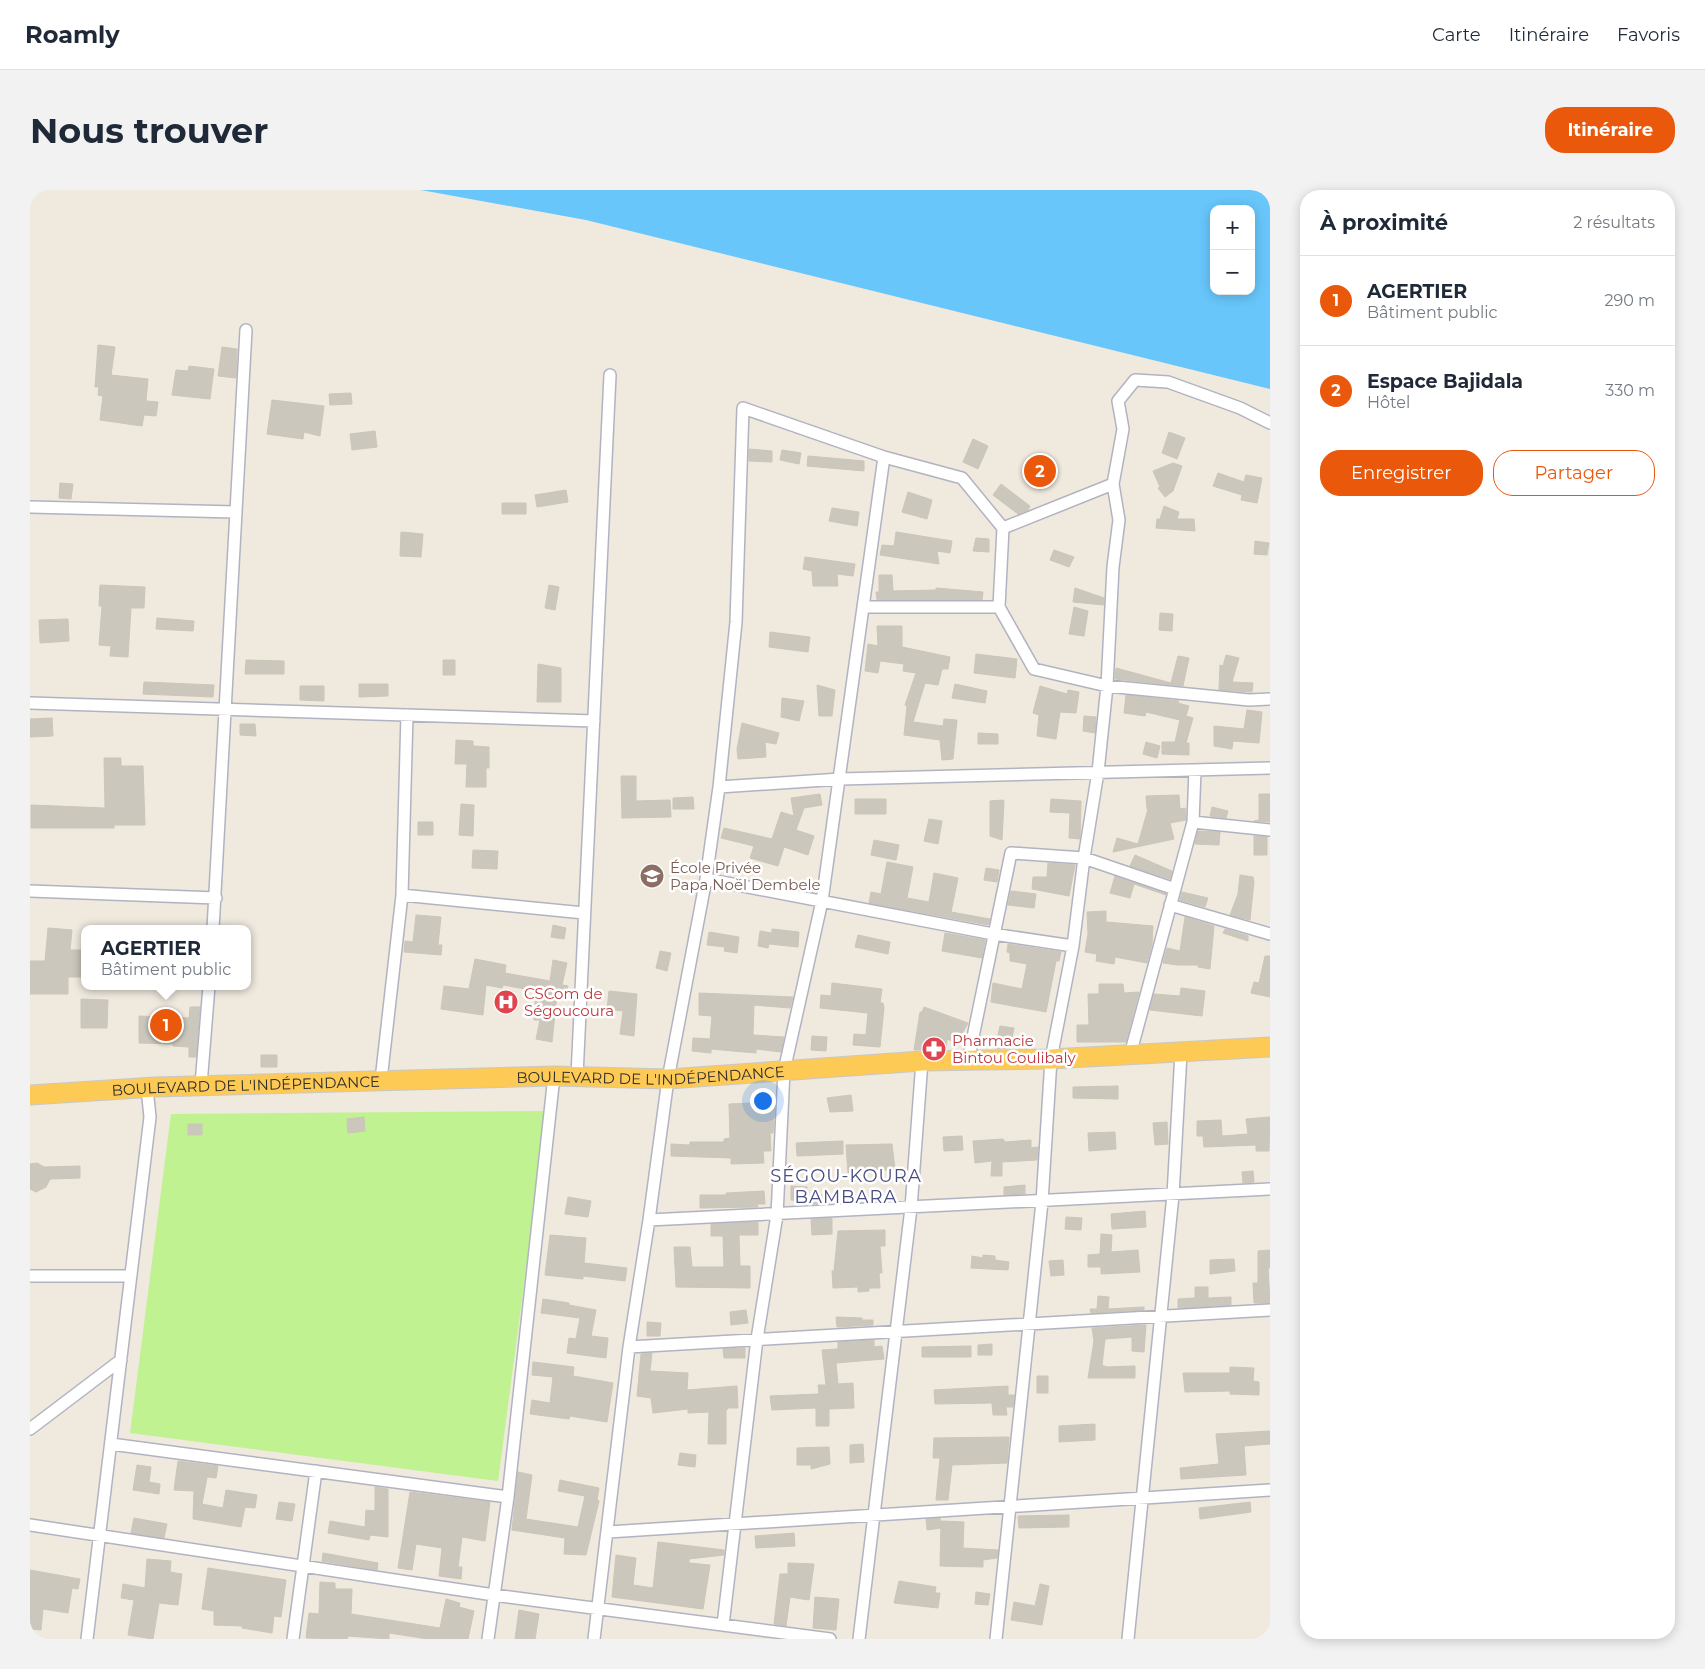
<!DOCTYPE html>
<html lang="fr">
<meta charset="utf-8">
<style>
:root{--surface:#fff;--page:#f2f2f3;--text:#1f2937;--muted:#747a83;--line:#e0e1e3;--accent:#ea580c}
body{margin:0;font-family:Montserrat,sans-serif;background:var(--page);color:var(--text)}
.controls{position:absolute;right:15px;top:15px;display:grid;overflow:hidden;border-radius:10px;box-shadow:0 2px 12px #0003}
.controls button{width:45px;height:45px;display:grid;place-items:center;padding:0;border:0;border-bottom:1px solid var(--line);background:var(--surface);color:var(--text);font:25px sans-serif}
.you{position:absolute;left:732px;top:910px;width:18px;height:18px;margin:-12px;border:4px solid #fff;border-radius:50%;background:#1a73e8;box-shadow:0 0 0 8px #1a73e833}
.badge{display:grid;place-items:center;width:32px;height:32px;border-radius:50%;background:var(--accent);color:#fff;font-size:16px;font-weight:700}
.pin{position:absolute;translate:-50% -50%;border:2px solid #fff;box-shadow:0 1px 5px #0006}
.popup{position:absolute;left:51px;top:735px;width:170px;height:65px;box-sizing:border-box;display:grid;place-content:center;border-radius:10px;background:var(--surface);filter:drop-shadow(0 1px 4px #0005);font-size:16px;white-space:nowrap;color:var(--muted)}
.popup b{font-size:19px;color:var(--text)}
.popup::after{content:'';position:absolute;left:50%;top:100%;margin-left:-10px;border:10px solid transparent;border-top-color:var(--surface)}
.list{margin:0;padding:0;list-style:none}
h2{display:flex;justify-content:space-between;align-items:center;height:65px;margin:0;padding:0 20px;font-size:21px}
h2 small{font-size:16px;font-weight:400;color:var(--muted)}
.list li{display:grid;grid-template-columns:32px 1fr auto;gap:15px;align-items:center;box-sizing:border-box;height:90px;padding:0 20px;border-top:1px solid var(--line)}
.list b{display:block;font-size:19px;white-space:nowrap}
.list p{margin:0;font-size:16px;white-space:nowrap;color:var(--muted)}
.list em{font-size:16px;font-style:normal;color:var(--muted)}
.actions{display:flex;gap:10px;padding:15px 20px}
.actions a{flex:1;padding:11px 0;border:1px solid var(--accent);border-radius:20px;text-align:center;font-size:18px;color:var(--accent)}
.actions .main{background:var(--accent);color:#fff}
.map{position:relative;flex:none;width:1240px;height:1449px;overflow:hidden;border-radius:20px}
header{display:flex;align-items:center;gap:30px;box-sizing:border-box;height:70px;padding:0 25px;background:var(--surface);border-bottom:1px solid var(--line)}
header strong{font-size:24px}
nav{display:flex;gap:28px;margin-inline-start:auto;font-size:18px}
.intro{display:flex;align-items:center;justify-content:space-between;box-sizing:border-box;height:120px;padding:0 30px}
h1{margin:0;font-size:35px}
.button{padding:12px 22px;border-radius:20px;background:var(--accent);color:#fff;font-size:18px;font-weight:700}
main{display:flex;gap:30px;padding:0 30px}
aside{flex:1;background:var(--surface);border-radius:20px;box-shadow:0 2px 12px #0003}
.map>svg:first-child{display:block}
</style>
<header>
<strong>Roamly</strong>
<nav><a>Carte</a><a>Itinéraire</a><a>Favoris</a></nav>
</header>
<div class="intro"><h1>Nous trouver</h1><a class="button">Itinéraire</a></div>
<main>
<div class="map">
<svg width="1240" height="1449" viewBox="0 0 1240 1449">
<rect width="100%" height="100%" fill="#efe9de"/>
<path fill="#c0f291" d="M517,921L468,1291L100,1243L141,924Z"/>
<path fill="#68c6fa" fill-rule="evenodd" d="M391,0H1240V199L556,30ZM1184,19H1221V101H1184Z"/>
<path fill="#cbc7bc" stroke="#cbc6b7" d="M68,155L85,157L81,185L118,189L116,211L128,212L126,226L114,225L112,236L70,230L73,206L68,205L69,197H65Z
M192,157L207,159L206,188L188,186Z
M159,176L184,179L180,209L142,205L146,180L158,181Z
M321,203L322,214L300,215L299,204Z
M242,210L294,216L290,246L274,242L273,249L237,244Z
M345,241L347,257L322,260L320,244Z
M1139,242L1155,248L1147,269L1132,263Z
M943,249L958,256L948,279L933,272Z
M719,259L742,261V272L719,271Z
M752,260L771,263L769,274L750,270Z
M778,266L834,271V281L777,276Z
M1143,273L1152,276L1143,301L1135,307L1128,298L1130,297L1123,281Z
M1188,283L1214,292L1216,285L1232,288L1227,313L1211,310L1212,305L1183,296Z
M30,293L43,294L41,309L29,308Z
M971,294L1000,316L998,320L988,324L963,305Z
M536,300L538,312L507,317L505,305Z
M878,302L902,310L897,329L872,322Z
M472,313H496V324H472Z
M1134,316L1149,322L1147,329H1164L1165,341L1126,338L1127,329H1130Z
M802,318L829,322L827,336L799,331Z
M371,342L393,344L391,367L370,366Z
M866,342L922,351L920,363L907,361L909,374L850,365L852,355L864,356Z
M946,348L959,349V362L943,361Z
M1225,351L1239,353L1237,365L1224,364Z
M1024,360L1044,367L1039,377L1020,370Z
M775,367L825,374L823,386L807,384L808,396H783L782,381L773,379Z
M849,385H862L863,401L906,400V398L953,402L952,410H847L846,402H849Z
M70,395L115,397L114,418H101L98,467L80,466L81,456L69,455L72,416H69Z
M519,395L529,397L525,420L515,418Z
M1045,398L1074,408V415L1043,412Z
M1044,417L1058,421L1054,446L1039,444Z
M1130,423L1143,424L1142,441L1129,440Z
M127,428L164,431L163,441L126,439Z
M38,429L39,451L10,453L9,430Z
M847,436H872V457L920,467L918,479H912L908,495L895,493L883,532L913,536L914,529L927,530L923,569L912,570L910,550L874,545L877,516L875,515L886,483L873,481L874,474L850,471L848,483L835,481L838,454L848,456Z
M740,442L780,447L778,462L739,457Z
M946,464L987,469L985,488L944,483Z
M1196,465L1209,468L1202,492L1223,493L1222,502L1189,500L1190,475L1193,476Z
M1148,466L1159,468L1153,496L1085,489L1086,478L1141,493Z
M216,470L254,471V484H215Z
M413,470H425V485H413Z
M508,474L531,478V512H507Z
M114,492L184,495L183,507L113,504Z
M329,494H358V506L329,507Z
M925,494L957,501L955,513L922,508Z
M787,495L805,500L802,526H789Z
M270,496H294V511L270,510Z
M1010,496L1037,504L1038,500L1049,502L1046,523L1030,522L1026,549L1007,546L1009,525L1003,523Z
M1096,505L1149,511L1148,513L1159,516L1156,526L1163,528L1156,553H1159V565L1132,564V552H1145L1150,530L1116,522L1115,526L1094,523Z
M752,508L774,511L769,531L751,527Z
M1217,520L1232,522L1229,553L1203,551L1202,559L1184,556V536L1214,539Z
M1054,526L1066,527L1065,543L1053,541Z
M22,528L23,546L0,547V529Z
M712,533L749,543L746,554L735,552L736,567L708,569L707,559Z
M210,534H225L226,546L210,545Z
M948,543L968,544V554H948Z
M426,550L443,551V556L459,557V578H456V597H436L437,574H425Z
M1116,552L1130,556L1127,568L1113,564Z
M74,568H91V576H113L115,635H84V638H1V615L75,618Z
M591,586H606V611L640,610L641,627L592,628Z
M790,604L792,615L774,618L766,640L784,646L778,665L754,657L748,676L720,668L724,656L691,648L694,638L742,649L751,622L764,626L761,608Z
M1229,604H1240V632L1224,631L1229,630Z
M1149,605L1150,619L1155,618L1156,630L1140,633L1144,649L1083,662L1087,648L1108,654L1118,619H1117L1116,606Z
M663,607L664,619H643V608Z
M825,609H856V624H825Z
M1021,609L1051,611L1050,649L1039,648L1040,623L1020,622Z
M973,610L974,611L972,650L960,646V611Z
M431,614L444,615L443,646L429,645Z
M1182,617L1198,621L1196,628L1180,626Z
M899,629L912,631L908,654L894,651Z
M388,632H403V645H388Z
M1168,641L1190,642L1189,655L1165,654Z
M1224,646L1237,647V665H1224Z
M844,650L869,655L866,670L841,665Z
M443,660L468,661L467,679L442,678Z
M1105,665L1142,681L1140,689L1100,676Z
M857,672L883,677L877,708L899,712L904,683L928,688L921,722L960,729L958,735L839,713L841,702L851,704Z
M1018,673L1045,675L1039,706L1002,699L1003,687H1017Z
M956,678L969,680L967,692L954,690Z
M1210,685L1223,687L1224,692L1220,730L1200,725L1208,704Z
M1085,686L1136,704V705L1104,694L1100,708L1080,703Z
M981,701L1006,704L1004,718L978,715Z
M1152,702L1178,708L1175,717L1150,710Z
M1076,721V732L1123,736L1122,754L1117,773L1085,767L1084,774L1066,771L1067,764L1055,762L1058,744L1057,722Z
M386,725L411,727L408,755H412L411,765L374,762L375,751L383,752Z
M1155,727L1184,736L1180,779L1168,777V775H1147L1133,773L1137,758L1150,761Z
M523,735L536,738L534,749L521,747Z
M18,738L42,740L40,760H55V787H38V804H0V771H15Z
M742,739L769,742L768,757L739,754L738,758L728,756L730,741L742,743Z
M1195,739L1218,746V751L1193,743Z
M679,742L709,747L707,763L694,761L695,757L677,755Z
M915,743L955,750L952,768L912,761Z
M828,745L860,752L858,764L825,757Z
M978,754L1031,762L1029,771H1026L1016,822L961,812L963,793L992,799L997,774L980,771V763L977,762Z
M630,761L641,763L637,781L626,778Z
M1235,766H1240V807L1221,803L1224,792L1229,793Z
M445,769L476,775L475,783L520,791L523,770L537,773L532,795L538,796L536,806L527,805L522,852L506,849L510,830H504L506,801L473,795L472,798L456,795L453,825L411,819L414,796L439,799Z
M802,793L852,799L850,813H853L854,818L850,857L823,855L824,844L836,845L838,823L790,818L791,805L801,806Z
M1069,794H1093L1094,803L1109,802L1096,852H1047V835H1059L1058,804H1069Z
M1151,798L1175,801L1172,826L1120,820L1124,804L1150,806Z
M579,801L607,804L604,846L590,844L593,821L577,819Z
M669,803L763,807L760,818L724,815L723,845L754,847L751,862L726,859V863L681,859V863L662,861L663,848L680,849L682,826L669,825Z
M51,809L78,810L77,838H51Z
M160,817H170L166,867H159V857L143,856V854L109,853V826L159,828Z
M894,817L938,833L927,853L917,849L916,859L884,860L890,822H892Z
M970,836L984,838L980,858L965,859Z
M782,846L797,847L796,861L781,860Z
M231,865H247V877H231Z
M1088,896V909L1043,908V897Z
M821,905L823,921L800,922L797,908Z
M745,912L743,943H740L741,961H733L734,973L701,974V968L641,966V954L660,955V952H694V949L700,948L699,914Z
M334,927L335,941L318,943L317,929Z
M1240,927L1239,961H1226V955L1174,957L1173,946H1167V931L1191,930L1192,946L1218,944L1216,929Z
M1137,932L1138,954L1125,955L1123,933Z
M158,934H172V945H158Z
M1085,942L1086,959L1059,961L1058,943Z
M932,946L933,960L914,961L913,947Z
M973,949L975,952L1001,950V958L1008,957L1007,970L972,972V986H961L962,971L945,973L943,951Z
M813,951V964L767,966L766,953Z
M862,954L865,979L818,983L816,955Z
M7,973L14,977L50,976V988L20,989L16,997L6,1002L0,999V974Z
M1223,981L1224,992L1213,993L1212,982Z
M995,995V1004L974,1005V997Z
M761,996L777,997L776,1011L761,1010Z
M734,1001L735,1014H727L728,1017L670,1018V1005H696V1003Z
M780,1005H810V1013L781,1014Z
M538,1007L561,1011L558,1027L535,1024Z
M1115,1021L1116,1037L1082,1039L1081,1024Z
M1036,1027L1052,1028L1051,1040L1035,1039Z
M802,1028V1044L782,1045L781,1029Z
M728,1032V1045H709L710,1076H720V1098L646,1097L644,1057H660L662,1077H694L693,1046H681V1034Z
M855,1040V1056H850L852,1083H849L850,1098H839V1101L828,1102V1097L803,1098L802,1081H804L808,1041Z
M1071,1044L1082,1045L1081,1062L1108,1060L1110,1082L1071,1084V1077H1058V1065L1070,1064Z
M520,1045L556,1048L554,1073L597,1078L595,1091L553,1086V1089L515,1085Z
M1240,1060V1078H1238L1240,1113H1224L1223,1093H1228V1061Z
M953,1065L965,1066V1070L979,1072L978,1080L941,1078L942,1066L953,1068Z
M1204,1069L1205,1081L1180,1084V1070Z
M1033,1070L1034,1085L1021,1086L1019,1071Z
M1165,1097H1178V1108L1201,1107V1115L1148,1118V1109L1165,1108Z
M1068,1106L1079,1107L1078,1119L1114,1117V1120L1061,1123L1060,1119H1067Z
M513,1109L539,1113V1115L566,1120L561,1146L578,1148L576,1168L537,1163L539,1148L546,1149L550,1128L511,1123Z
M716,1120L718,1133L701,1135L700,1122Z
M806,1127L832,1128V1130H843V1135L807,1137Z
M617,1132L631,1133L630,1146H617Z
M1116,1135L1114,1162L1102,1161V1147L1075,1149L1072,1175L1077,1177L1105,1176V1188H1058L1064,1151L1062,1138Z
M844,1150V1157L852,1156L854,1169L806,1173L808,1194L823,1193L824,1218L799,1219V1236H786V1218L742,1220L740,1206L789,1204L788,1195H796L792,1160L808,1159V1152Z
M962,1154V1165H948V1155Z
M941,1156V1167H892V1157Z
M715,1158V1168H694L693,1159Z
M622,1163L620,1181L658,1183L657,1200L707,1196L708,1218H698L696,1221V1254H678L679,1222L658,1223V1219L623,1223L621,1208L607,1206L611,1164Z
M503,1172L544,1177L543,1186L583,1193L577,1232L540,1226L539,1229L500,1224L502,1210L520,1213L523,1187L502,1185Z
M1200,1177L1224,1178L1223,1191L1229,1192V1205L1200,1204V1201L1155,1202L1153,1183H1200Z
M1007,1186H1018V1203H1007Z
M978,1196V1205H984V1208L983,1217H976L977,1225H963L962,1213L905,1214L904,1200Z
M1065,1234V1250L1029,1252V1236Z
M1240,1241V1254L1214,1256L1216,1285L1151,1289L1150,1278L1189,1274L1186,1244Z
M979,1247L977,1273L922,1275L918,1310H906L910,1268H903L904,1248Z
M833,1254L834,1272L820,1273V1255Z
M799,1257L800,1274L781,1279V1275H767V1258Z
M650,1263L666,1265L665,1277L648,1275Z
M148,1271L188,1276L186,1288L177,1287L172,1314L193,1318L196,1300L227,1305L225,1318L215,1317L211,1337L163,1329L164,1301L144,1300Z
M107,1275L121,1277L119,1292L130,1294L129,1304L103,1300Z
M488,1282L502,1285L496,1329L548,1337L555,1306L528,1301L530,1290L569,1298L567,1310L569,1311L556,1365L534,1364L535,1348L482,1340Z
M345,1297L358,1299V1347L340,1345L339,1350L298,1343L300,1331L335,1337L336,1320L345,1321Z
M380,1302L460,1312L455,1351L432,1347L428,1377H432L431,1389L409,1386L412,1358L386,1354L382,1380L368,1378Z
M249,1312L265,1314L262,1331L246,1329Z
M1220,1312L1221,1322L1170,1329L1169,1318Z
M1039,1325V1337L989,1338L988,1326Z
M104,1328L137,1334L134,1348L101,1343Z
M910,1328L911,1338L897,1340L896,1329Z
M911,1331L934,1332L933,1358L968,1360L967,1368L953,1370V1377L910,1376Z
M764,1343L765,1356L726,1358L725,1346Z
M628,1352L694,1360V1365L659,1369V1373L680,1375L673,1419L582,1407L586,1365L606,1368L603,1395L623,1398Z
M293,1363L348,1373L347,1380L292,1371Z
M117,1369L141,1371L140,1382L152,1384L148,1415L129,1413L123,1449L98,1445L104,1410L91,1408L93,1394L115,1398Z
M758,1373L784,1374L779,1410L760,1407L756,1436L744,1434L750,1384H758Z
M178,1378L256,1390L251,1427L244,1426L242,1443L212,1438V1436L184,1435V1421L172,1419Z
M0,1380L50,1389L48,1399L42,1398L38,1423L13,1419L11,1440L0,1439Z
M869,1391L906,1397L905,1403H910L908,1418L864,1413Z
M290,1392L305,1393V1399H322L321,1424L410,1438L416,1409L430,1413L429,1417L444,1421L438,1449H398L359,1443V1449L318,1446L317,1449L276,1448L279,1423L289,1424Z
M1010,1394L1019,1396L1012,1435L981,1430L984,1412L1005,1416Z
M946,1402L960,1404L958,1415L945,1414Z
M785,1407L809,1409L806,1440L783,1438Z
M489,1420L509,1424L505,1449H485Z"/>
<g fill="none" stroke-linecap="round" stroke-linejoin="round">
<defs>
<path id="minor" d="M0,317L206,322
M973,338L1083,294
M833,417H969
M0,513L564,531
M689,597L810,589L1240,578
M1163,632L1240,640
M676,689L963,744L1043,756
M0,701L186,708
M372,705L554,723
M1140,715L1240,744
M183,739L216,140
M1100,865L1163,632L1165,580
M938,871L981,663L1054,668L1145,699
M547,886L580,185
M351,890L372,705L377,525
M171,895L179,796
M619,1030L1240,999
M0,1086H101
M599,1157L1240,1120
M0,1239L91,1170
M81,1254L478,1307
M0,1335L464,1405L800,1449
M578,1342L1240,1300
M693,1435L727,1149L747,1025L754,881L792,711L854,267
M57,1449L120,927L117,898
M263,1449L286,1281
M458,1449L478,1307L524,886
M564,1449L599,1157L619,1030L638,889L676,689L689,597L706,432L713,218L854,267L932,288L973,338L969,417L1004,479L1077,496L1219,510L1240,509
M829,1449L881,1018L892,871
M966,1449L1012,1012L1021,869L1043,756L1054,668L1068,582L1077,496L1083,377L1089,330L1083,294L1093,239L1088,211L1105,190L1138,192L1210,218L1240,233
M1098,1449L1143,1005L1151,863"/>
<g id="trunk">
<path id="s1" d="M0,905L125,897L524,886L638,889L892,871L1021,869L1240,857"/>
</g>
</defs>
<use href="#minor" stroke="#b2b3c1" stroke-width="14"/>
<use href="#trunk" stroke="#c8c8c8" stroke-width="21"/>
<use href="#minor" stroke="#fff" stroke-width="11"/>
<use href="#trunk" stroke="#feca56" stroke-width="19"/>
</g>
<defs>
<symbol id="school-disc" viewBox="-11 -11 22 22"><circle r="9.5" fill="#8d6e63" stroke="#fff"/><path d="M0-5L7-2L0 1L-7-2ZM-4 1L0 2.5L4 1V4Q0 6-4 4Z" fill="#fff"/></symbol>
<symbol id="hospital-disc" viewBox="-11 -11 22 22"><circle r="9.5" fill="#e0444e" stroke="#fff"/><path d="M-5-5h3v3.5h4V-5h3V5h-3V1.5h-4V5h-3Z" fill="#fff"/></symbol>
<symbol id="pharmacy-disc" viewBox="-11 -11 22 22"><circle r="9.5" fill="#e0444e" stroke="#fff"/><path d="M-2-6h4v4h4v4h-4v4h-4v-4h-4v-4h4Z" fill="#fff"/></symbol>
</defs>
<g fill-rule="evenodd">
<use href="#school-disc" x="608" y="672" width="28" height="28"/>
<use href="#hospital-disc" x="462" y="798" width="28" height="28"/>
<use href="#pharmacy-disc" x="890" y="845" width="28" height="28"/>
</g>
<g text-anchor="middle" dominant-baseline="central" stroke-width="5" stroke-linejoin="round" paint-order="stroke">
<g font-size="15" fill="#785e54" stroke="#fff" text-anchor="start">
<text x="640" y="677">École Privée<tspan x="640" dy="17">Papa Noël Dembele</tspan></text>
</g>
<g font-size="15" fill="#be3a42" stroke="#fff" text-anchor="start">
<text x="494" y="803">CSCom de<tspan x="494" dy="17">Ségoucoura</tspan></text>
<text x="922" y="850">Pharmacie<tspan x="922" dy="17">Bintou Coulibaly</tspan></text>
</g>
<g font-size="15" fill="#2d2d2d" stroke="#fff">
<text stroke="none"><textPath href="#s1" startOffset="621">BOULEVARD DE L'INDÉPENDANCE</textPath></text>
<text stroke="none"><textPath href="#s1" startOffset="216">BOULEVARD DE L'INDÉPENDANCE</textPath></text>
</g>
<g font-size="18" letter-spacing="1" fill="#484d82" stroke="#fff">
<text x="816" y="986">SÉGOU-KOURA<tspan x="816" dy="21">BAMBARA</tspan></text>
</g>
</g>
</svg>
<div class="controls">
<button>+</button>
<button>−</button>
</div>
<div class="you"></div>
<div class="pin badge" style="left:136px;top:835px">1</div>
<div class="popup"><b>AGERTIER</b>Bâtiment public</div>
<div class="pin badge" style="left:1010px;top:281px">2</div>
</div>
<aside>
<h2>À proximité<small>2 résultats</small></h2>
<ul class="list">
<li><span class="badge">1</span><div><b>AGERTIER</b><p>Bâtiment public</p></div><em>290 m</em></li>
<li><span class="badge">2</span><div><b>Espace Bajidala</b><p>Hôtel</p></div><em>330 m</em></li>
</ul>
<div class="actions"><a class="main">Enregistrer</a><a>Partager</a></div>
</aside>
</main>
